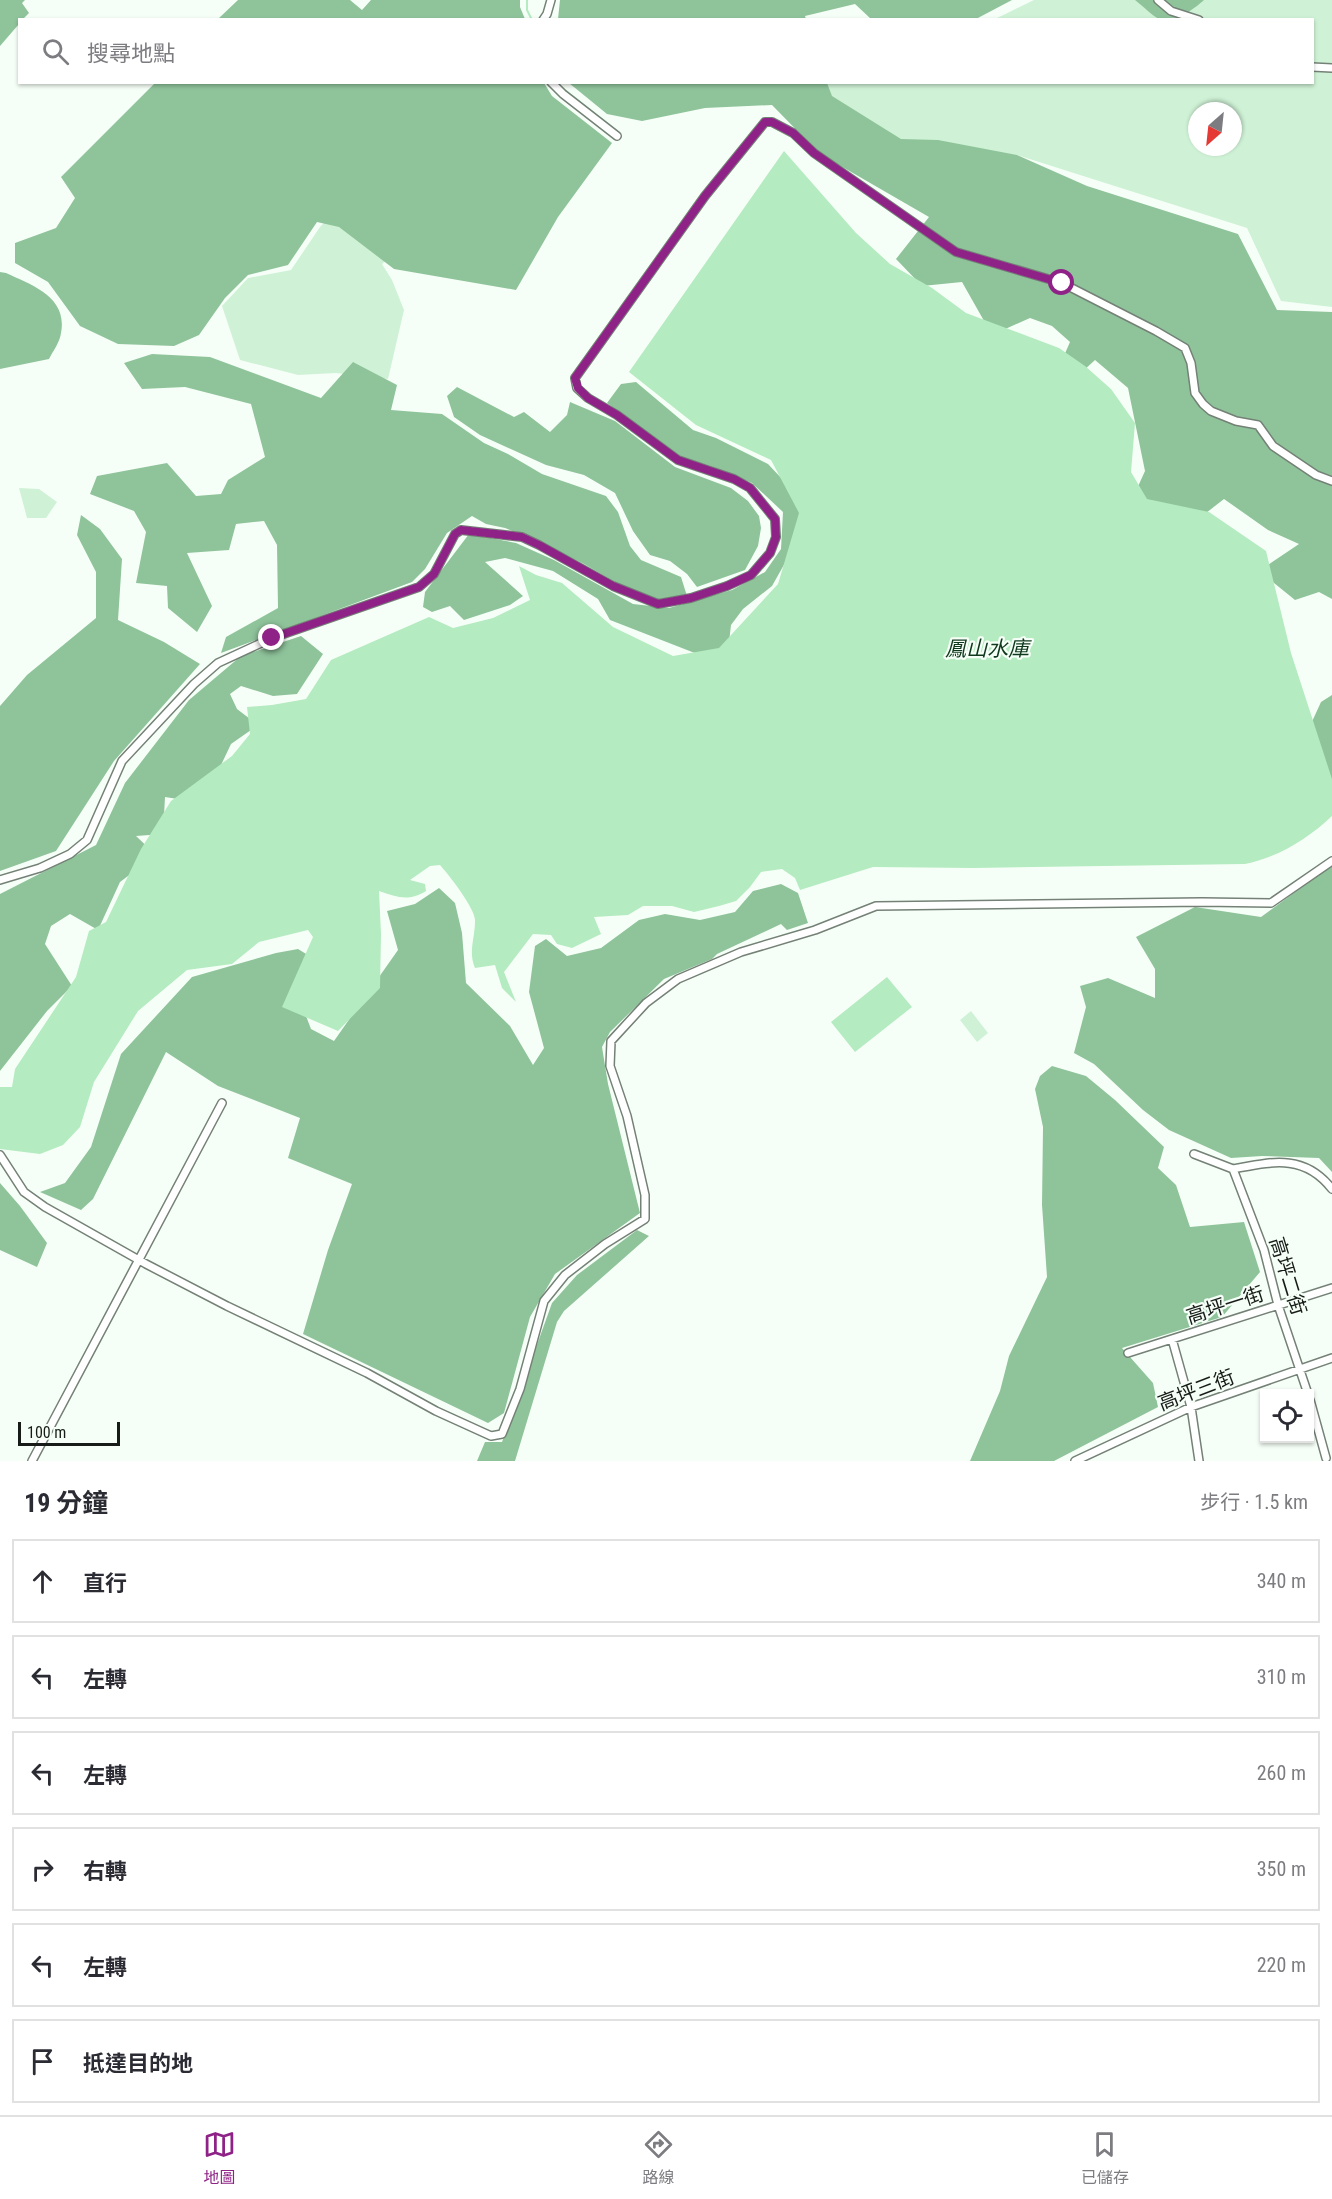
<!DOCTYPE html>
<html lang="zh-TW">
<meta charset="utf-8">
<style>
:root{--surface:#fff;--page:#f7f7f7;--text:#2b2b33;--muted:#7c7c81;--line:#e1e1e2;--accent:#8e2286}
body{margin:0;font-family:"Roboto Condensed","Noto Sans TC",sans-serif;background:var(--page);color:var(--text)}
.controls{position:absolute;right:18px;bottom:18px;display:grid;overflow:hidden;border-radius:0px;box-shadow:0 2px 4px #0004}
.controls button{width:54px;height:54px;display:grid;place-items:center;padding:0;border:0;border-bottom:2px solid var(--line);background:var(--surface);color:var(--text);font:30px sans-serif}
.compass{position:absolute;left:1188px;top:102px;width:54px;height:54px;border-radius:50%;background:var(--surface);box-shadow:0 2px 4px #0004;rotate:207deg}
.scale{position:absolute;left:18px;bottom:15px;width:102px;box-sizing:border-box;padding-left:6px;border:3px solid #171c18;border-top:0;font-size:16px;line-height:21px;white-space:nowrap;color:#171c18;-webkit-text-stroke:4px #f6fff7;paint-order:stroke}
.stop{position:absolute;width:18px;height:18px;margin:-14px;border:4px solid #8e2286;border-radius:50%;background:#fff}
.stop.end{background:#8e2286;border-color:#fff;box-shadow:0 2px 6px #0008}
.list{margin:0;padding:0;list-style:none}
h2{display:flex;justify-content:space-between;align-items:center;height:78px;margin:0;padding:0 24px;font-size:26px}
h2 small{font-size:20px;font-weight:400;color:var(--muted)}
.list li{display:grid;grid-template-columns:39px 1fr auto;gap:18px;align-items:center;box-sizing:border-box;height:84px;margin:0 12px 12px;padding:0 12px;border:2px solid var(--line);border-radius:0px}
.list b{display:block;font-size:22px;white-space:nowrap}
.list em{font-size:20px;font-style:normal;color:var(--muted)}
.icon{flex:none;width:33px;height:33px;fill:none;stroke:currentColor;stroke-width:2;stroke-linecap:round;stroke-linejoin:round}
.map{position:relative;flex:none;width:1332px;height:1461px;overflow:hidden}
.search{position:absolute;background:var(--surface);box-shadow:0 2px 4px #0004;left:18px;right:18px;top:18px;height:66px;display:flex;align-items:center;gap:15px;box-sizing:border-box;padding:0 21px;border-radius:0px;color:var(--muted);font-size:22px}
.sheet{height:654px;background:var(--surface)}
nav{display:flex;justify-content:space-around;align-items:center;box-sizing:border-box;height:84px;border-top:2px solid var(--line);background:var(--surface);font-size:16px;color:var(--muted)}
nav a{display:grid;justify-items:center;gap:3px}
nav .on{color:var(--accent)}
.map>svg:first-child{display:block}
</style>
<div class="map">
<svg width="1332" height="1461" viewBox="0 0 1332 1461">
<rect width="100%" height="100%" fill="#f6fff7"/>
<path fill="#cff2d6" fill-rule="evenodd" d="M1034,0H1332V307L1281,301L1247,228L1017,155L897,150L801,82H1312V20L995,19ZM1197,111H1233V147H1197Z
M352,192L401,248L382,264L392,280L404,310L388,379L336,373L298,375L240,360L222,306L248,278L291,270L320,227Z
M19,488L39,489L57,502L46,518H27Z
M971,1011L988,1033L977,1042L960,1020Z"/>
<path fill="#8fc49b" d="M0,0H25L22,3L29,13L23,19L20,20L19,24L0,46Z
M238,0H350L362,10L371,0H520V7L525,19H218Z
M560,0H1012L976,19H871L855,4L805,16L806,19H558Z
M1135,0H1204C1194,9 1173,25 1159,19C1151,15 1143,6 1135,0Z
M155,83H544L552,96L612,143L558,217L516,290L394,269L339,227L317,222L288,265L248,275L225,298L199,335L174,346L118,344L80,326L48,282L15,263V243L56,228L75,198L61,177Z
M569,83H827L832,96L901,139L938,140L1017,155L1087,186L1238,234L1277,310L1332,312V599L1319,592L1295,600L1259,571L1299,544L1268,530L1224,499L1206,513L1152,504L1135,493L1145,471L1128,388L1095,360L1083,371L1056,374L1070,342L1052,326L1030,318L992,335L962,282L922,286L896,259L929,217L820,154L772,105L705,108L642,121L607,114Z
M0,272L6,273C32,285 68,297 61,333C60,342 53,351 49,359L0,369Z
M152,354L210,357L321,398L353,362L397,385L391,410L442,414L484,443L508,454L542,474L606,496L618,512L630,546L641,560L681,577L687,596L659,600L622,586L584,564L534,539L505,528L486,524L472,516L447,533L425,569L412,582L221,653L226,637L278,608L277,545L264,521L236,524L229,550L187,553L212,606L197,632L168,608L167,586L136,583L146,532L134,511L90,494L97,476L167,463L196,496L221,494L228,480L265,457L251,404L185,387L142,389L124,363Z
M636,382L693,430L716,438L768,464L800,498L798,540L772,586L743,609L731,625L728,651L705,657L610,620L598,599L553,571L505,558L485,562L523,596L510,605L464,620L450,606L432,612L423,607L425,592L469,534L516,543L554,560L633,604L669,608L732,590L765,572L781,549L783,512L752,483L711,466L682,457L607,403L621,384Z
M457,387L514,417L524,412L550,432L567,415L570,402L615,421L675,467L731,488L748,501L759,516L761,528L758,546L745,570L697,587L687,574L670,561L650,555L633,531L615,493L584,475L546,465L480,435L454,417L447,396Z
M81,515L100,529L122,559L118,620L164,642L200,664L114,761L56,851L0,871V706L27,675L96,618V572L77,535Z
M301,636L323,654L297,694L273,696L241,686L230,694L237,709L258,725L231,744L203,803L165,797L163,834L136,836L156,855L120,882L98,930L70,914L51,926L45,944L72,986L47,1011L0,1071V894L96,845L125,783L189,700L241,656Z
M1332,695V788L1293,763L1321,702Z
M1332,859V1172L1319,1158L1262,1156L1231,1158L1169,1130L1143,1110L1094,1064L1074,1053L1086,1007L1080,986L1108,978L1155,998V969L1136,937L1195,907L1261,917L1310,881Z
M781,884L798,893L808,923L787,930L781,924L717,954L712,959L664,979L610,1032L602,1047L608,1084L640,1213L555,1274L530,1317L504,1413L488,1423L303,1334L328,1250L352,1184L288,1158L300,1118L218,1086L166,1052L93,1199L81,1210L40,1192L65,1183L91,1147L121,1054L192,977L276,953L298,949L316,960L298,995L311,1029L334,1041L398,950L387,911L415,904L439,888L455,903L462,933L466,983L510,1026L533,1065L544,1048L529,992L535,946L546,939L567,956L601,948L639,920L665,914L700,920L735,912L753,891Z
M1052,1066L1086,1076L1115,1100L1164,1147L1158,1168L1176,1185L1190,1227L1244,1222L1260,1272L1222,1317L1122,1348L1153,1383L1158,1407L1054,1461H970L1000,1391L1009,1356L1047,1277L1042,1205L1043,1127L1035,1089L1040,1076Z
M0,1183L20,1206L47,1243L37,1267L0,1250Z
M637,1230L649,1236L564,1311L557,1322L515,1461H477L485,1442H502L552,1303L577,1275Z"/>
<path fill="#b4ebc0" d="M784,151L856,233L890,264L932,288L966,313L1059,348L1085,366L1111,389L1135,423L1131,472L1147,499L1209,512L1266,551L1291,653L1332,779V816C1309,838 1277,858 1245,864L973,868L873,867L800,890L795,878L782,869L761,872L750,887L736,901L719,906L694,912L672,906H643L628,915L594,917L601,934L572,948L557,944L551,935L533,934L504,972L516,1002L502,988L495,965L475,968C468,952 475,938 475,921C476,909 448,874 440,865L430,866L410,880L425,884L426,891C408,902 397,897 379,891L381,934L380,988L338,1031L282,1007L313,937L308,930L259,942L232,964L187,970L138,1011L94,1082L80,1127L63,1145L40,1154L0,1149V1087H12L15,1069L76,977L89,931L106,922L141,849L171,801L232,756L250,734L247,707L272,705L306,699L331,660L429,617L453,628L493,618L530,600L519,566L536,575L562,583L613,627L673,656L719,648L778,584L799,513L771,460L696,425L629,372Z
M887,977L912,1007L855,1052L831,1022Z"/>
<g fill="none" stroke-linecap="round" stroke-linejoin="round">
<path stroke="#b4ebc0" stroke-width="2" d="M527,0V10L532,20
M561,87L617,131"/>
<defs>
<path id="street" d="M1158,0L1171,11L1199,20
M543,20L547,14L551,0
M1312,67L1332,68
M551,82L563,94L617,136
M0,880L40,868L70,854L87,840L122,761L194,684L218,663L272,638L419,587L434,574L455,534L461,530L522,537L539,545L613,586L658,604L691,598L727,586L751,575L770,553L776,537L775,519L750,488L734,479L678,460L617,415L588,398L577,388L575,378L705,196L765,122H772L793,133L814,153L956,252L1062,283L1156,331L1185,348L1191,363L1195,393L1203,404L1211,411L1236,421L1258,425L1273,446L1316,475L1332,481
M1194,1154L1233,1169
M0,1155L24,1192L45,1207L146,1264L227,1306L367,1373L436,1411L491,1436L502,1434L520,1389L544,1301L565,1275L605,1244L645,1219V1195L627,1116L610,1066L611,1041L646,1003L678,979L741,952L815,930L876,906L1202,902L1271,903L1332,861
M1233,1169L1264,1250L1278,1305L1308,1394
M1233,1169C1271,1162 1304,1153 1332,1189
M1172,1339L1191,1407L1199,1461
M1128,1353L1332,1288
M1310,1400L1326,1458
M32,1461L222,1103
M1075,1461L1191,1407L1332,1358"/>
</defs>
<use href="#street" stroke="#748176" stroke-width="10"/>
<use href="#street" stroke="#fff" stroke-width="7"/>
</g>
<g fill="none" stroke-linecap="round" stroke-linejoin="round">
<path stroke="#8e2286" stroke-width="8" d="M272,638L419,587L434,574L455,534L461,530L522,537L539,545L613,586L658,604L691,598L727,586L751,575L770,553L776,537L775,519L750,488L734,479L678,460L617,415L588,398L578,388L575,378L705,196L765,122H772L793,133L814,153L956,252L1062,283"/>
</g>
<g text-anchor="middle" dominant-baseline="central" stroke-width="4.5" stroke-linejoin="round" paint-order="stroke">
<g font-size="20" fill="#171c18" stroke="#f6fff7">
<text transform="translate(1288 1276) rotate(73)">高坪二街</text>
<text transform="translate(1225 1305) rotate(-18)">高坪一街</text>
<text transform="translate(1196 1390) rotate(-21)">高坪三街</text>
</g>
<g font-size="21" font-style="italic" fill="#0f381d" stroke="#f6fff7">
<text x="987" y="649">鳳山水庫</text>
</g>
</g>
</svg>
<div class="controls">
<button><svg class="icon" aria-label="locate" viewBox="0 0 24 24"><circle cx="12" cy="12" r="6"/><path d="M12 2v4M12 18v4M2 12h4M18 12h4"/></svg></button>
</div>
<svg class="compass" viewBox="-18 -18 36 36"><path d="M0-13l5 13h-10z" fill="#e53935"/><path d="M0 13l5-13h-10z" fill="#7c7c81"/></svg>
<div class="scale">100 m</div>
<div class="stop" style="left:1062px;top:283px"></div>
<div class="stop end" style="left:272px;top:638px"></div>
<div class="search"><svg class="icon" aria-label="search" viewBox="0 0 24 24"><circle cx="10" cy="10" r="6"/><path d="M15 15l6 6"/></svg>搜尋地點</div>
</div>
<section class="sheet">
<h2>19 分鐘<small>步行 · 1.5 km</small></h2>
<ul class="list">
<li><svg class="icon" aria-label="ahead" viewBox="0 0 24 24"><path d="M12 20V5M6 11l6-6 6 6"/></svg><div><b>直行</b></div><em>340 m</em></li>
<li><svg class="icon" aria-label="left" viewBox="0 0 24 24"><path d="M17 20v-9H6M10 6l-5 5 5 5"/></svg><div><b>左轉</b></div><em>310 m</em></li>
<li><svg class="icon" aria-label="left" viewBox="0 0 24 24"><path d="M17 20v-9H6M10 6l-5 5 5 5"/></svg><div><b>左轉</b></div><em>260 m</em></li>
<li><svg class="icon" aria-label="right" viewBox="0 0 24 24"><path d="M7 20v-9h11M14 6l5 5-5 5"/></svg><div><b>右轉</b></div><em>350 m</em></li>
<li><svg class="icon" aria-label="left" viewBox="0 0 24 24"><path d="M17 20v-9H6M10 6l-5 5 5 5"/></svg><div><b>左轉</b></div><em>220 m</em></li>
<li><svg class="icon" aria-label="arrive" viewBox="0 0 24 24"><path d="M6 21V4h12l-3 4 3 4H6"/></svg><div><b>抵達目的地</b></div></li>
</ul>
</section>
<nav>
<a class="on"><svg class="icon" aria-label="map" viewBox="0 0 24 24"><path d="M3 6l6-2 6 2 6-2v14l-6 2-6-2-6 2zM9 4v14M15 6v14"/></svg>地圖</a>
<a><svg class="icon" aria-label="directions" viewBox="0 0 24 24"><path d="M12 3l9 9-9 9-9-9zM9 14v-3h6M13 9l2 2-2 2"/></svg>路線</a>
<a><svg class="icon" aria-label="saved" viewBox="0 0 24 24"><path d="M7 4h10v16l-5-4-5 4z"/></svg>已儲存</a>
</nav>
